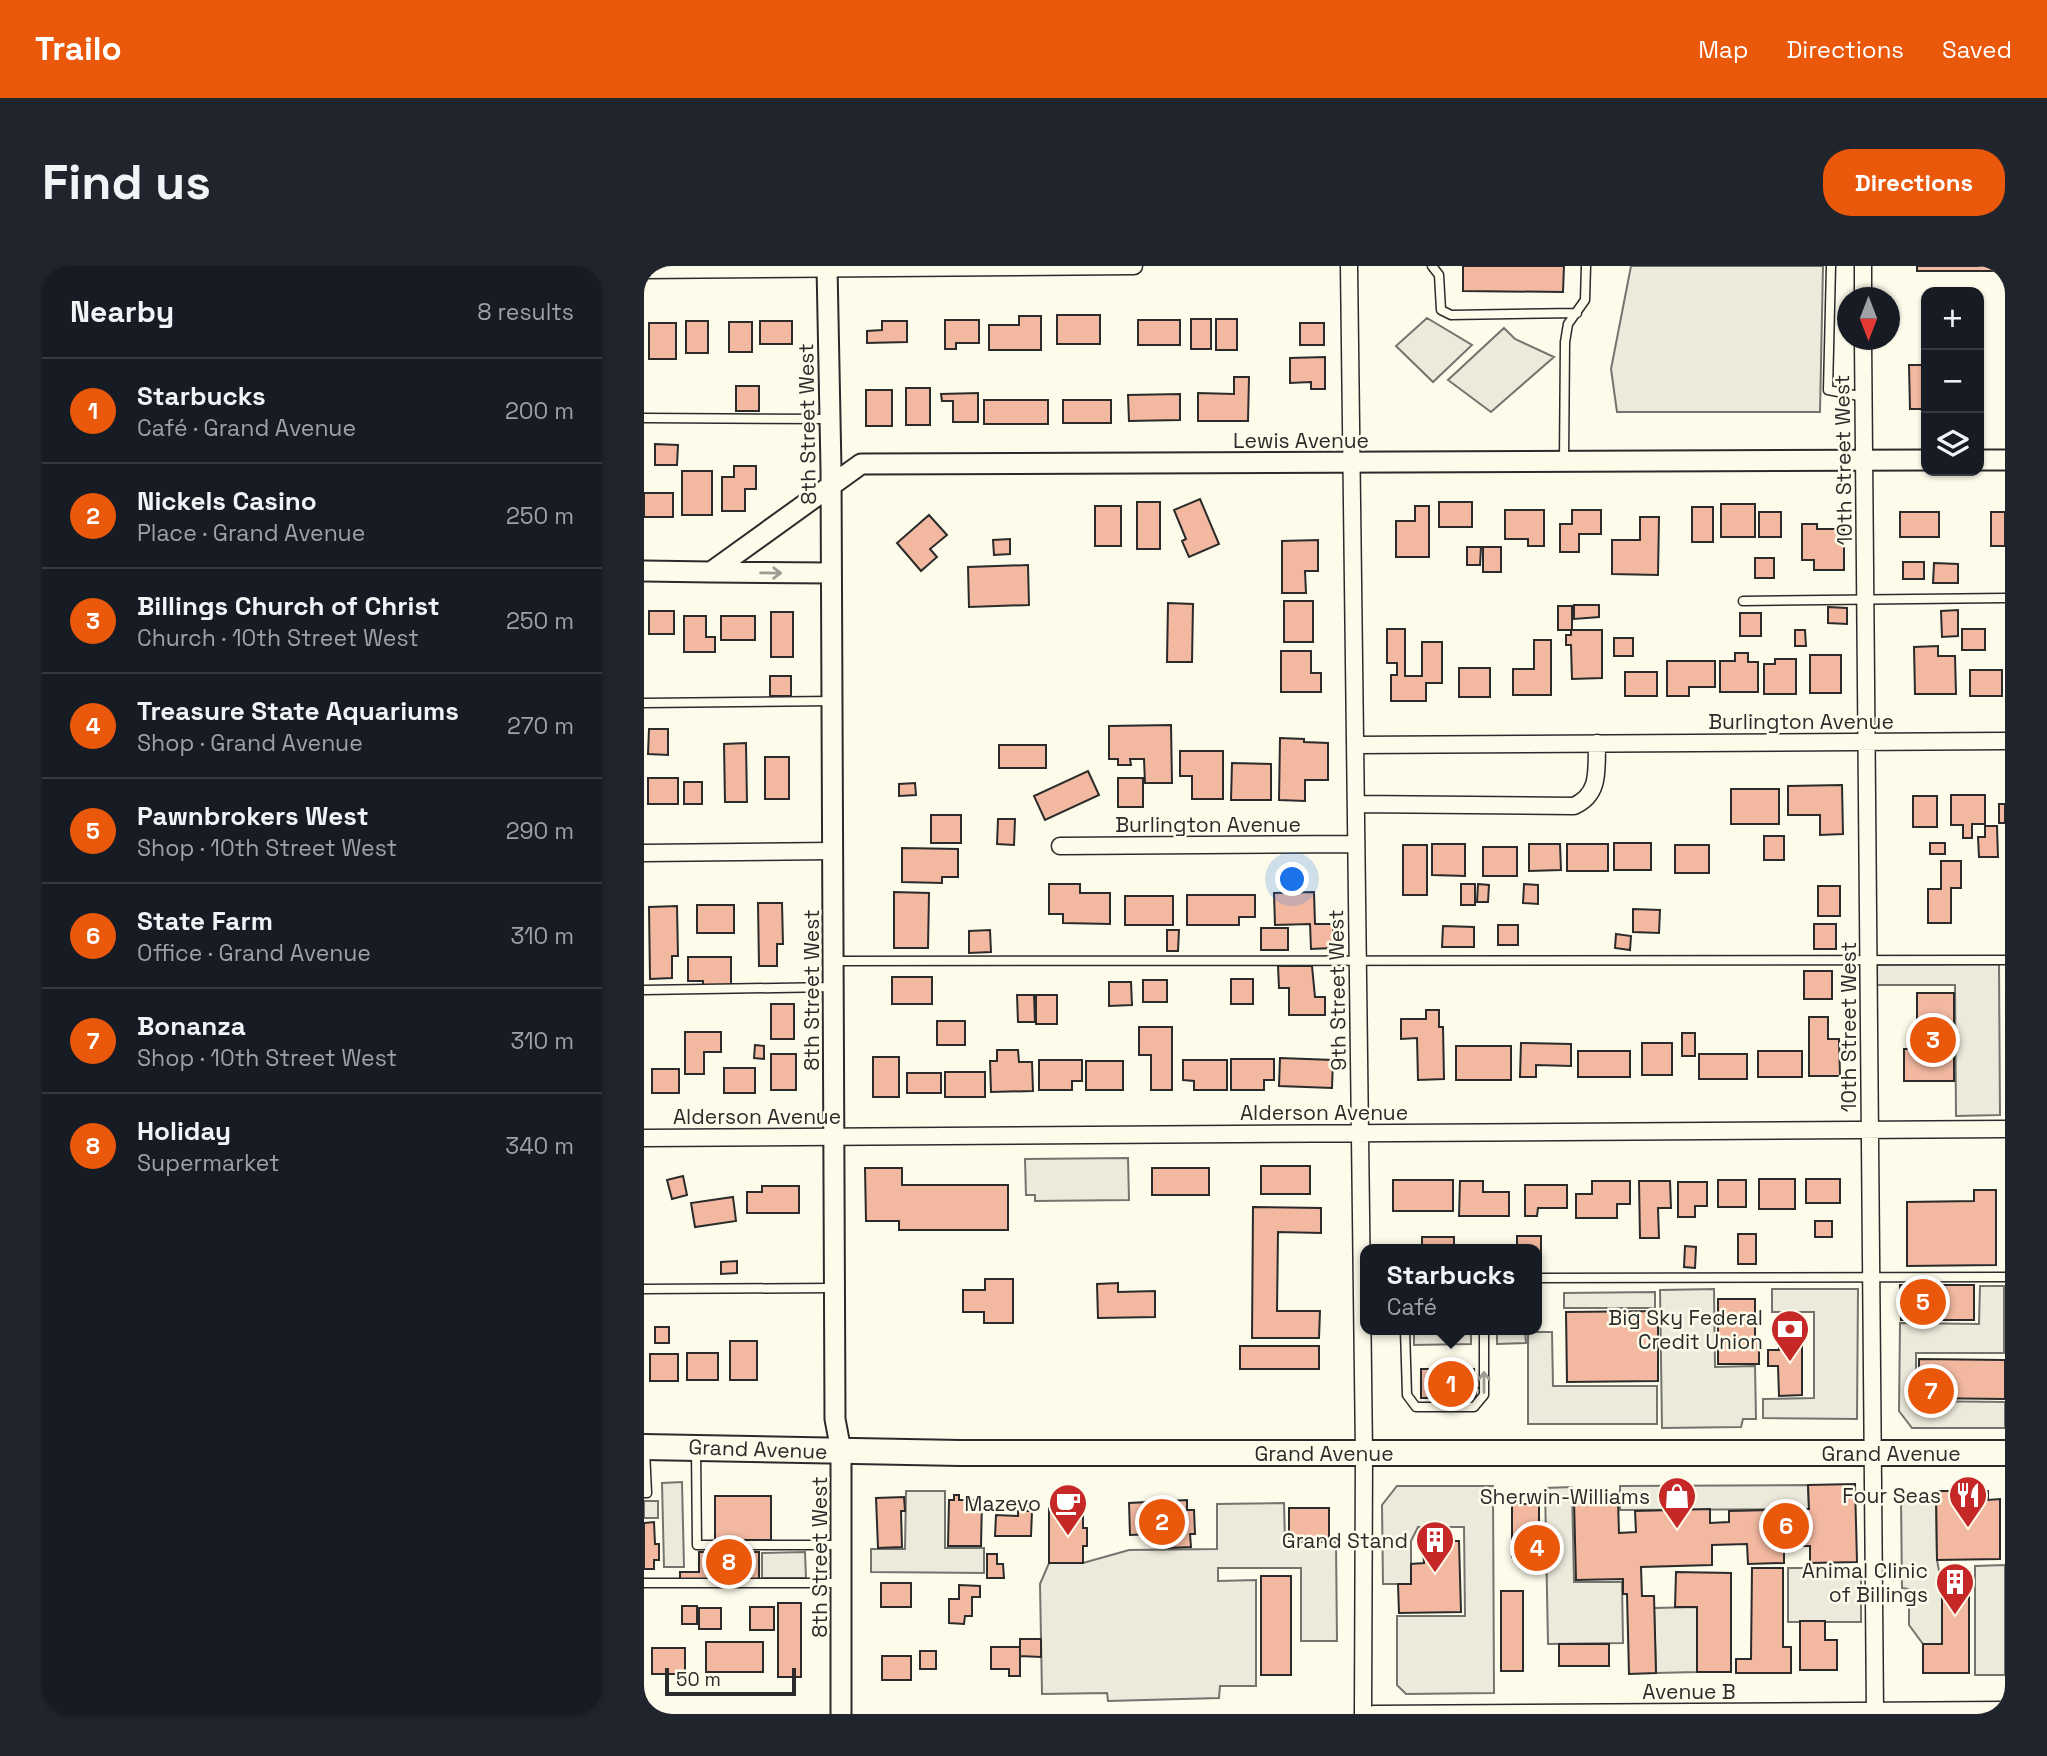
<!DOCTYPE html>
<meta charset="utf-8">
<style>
:root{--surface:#171b24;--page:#20242c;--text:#f1f3f6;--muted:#9ea1a6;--line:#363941;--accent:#ea580c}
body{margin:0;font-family:"Space Grotesk",sans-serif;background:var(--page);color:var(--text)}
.controls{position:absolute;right:21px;top:21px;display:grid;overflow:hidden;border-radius:14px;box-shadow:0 2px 5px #0004}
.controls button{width:63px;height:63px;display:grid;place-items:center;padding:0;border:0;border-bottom:2px solid var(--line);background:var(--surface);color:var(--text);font:35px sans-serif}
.compass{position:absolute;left:1193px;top:21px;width:63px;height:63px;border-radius:50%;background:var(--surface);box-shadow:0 2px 5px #0004;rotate:180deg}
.scale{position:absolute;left:21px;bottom:18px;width:131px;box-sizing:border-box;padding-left:7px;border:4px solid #2b2b2b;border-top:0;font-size:19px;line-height:24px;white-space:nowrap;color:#2b2b2b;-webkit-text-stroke:5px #fdfbea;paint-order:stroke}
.you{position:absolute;left:649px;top:614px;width:24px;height:24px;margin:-18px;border:5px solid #fff;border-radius:50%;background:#1a73e8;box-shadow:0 0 0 10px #1a73e833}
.badge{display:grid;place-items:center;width:46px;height:46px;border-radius:50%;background:var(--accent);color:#fff;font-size:23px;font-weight:700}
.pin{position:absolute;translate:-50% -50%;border:4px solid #fff;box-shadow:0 2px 7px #0006}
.popup{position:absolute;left:716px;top:978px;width:182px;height:91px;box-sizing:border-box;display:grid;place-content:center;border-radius:14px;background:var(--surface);filter:drop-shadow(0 2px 5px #0005);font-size:23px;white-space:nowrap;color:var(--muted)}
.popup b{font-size:26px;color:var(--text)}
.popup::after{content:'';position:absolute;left:50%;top:100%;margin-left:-14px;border:14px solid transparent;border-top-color:var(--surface)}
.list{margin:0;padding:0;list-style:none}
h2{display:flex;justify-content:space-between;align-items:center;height:91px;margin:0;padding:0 28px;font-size:30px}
h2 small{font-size:23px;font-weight:400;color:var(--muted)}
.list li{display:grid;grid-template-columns:46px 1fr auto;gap:21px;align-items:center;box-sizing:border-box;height:105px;padding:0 28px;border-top:2px solid var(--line)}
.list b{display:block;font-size:26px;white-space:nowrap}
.list p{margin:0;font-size:23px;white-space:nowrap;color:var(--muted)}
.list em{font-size:23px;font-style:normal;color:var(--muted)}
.icon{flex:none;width:38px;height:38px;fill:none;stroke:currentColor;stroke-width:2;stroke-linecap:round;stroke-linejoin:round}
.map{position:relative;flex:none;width:1361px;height:1448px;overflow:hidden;border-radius:28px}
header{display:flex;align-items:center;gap:42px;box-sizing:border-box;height:98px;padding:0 35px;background:var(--accent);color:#fff}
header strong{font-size:33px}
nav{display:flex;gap:38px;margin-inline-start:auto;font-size:24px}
.intro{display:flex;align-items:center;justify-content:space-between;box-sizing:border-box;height:168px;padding:0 42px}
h1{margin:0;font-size:49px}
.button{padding:18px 32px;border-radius:28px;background:var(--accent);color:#fff;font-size:24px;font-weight:700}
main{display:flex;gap:42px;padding:0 42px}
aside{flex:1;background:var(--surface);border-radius:28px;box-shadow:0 2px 5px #0004}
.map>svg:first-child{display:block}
</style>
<header>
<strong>Trailo</strong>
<nav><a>Map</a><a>Directions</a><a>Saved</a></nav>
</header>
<div class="intro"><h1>Find us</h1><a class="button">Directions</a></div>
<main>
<aside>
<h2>Nearby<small>8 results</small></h2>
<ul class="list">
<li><span class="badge">1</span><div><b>Starbucks</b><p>Café · Grand Avenue</p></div><em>200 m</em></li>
<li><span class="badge">2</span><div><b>Nickels Casino</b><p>Place · Grand Avenue</p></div><em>250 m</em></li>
<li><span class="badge">3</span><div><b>Billings Church of Christ</b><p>Church · 10th Street West</p></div><em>250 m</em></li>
<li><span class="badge">4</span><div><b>Treasure State Aquariums</b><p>Shop · Grand Avenue</p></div><em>270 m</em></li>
<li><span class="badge">5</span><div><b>Pawnbrokers West</b><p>Shop · 10th Street West</p></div><em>290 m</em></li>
<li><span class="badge">6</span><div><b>State Farm</b><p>Office · Grand Avenue</p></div><em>310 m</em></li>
<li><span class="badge">7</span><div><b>Bonanza</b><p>Shop · 10th Street West</p></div><em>310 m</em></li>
<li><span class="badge">8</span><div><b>Holiday</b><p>Supermarket</p></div><em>340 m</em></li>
</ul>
</aside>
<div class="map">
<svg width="1361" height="1448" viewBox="0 0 1361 1448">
<rect width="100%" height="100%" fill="#fdfbea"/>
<path fill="#eceadb" stroke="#74746e" stroke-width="2" d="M987,0H1179L1176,146H973L967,103Z
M783,52L828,79L789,116L752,80Z
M860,62L871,73L910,91L847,146L804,114Z
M1355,698L1356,849L1312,850L1311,719H1233V699Z
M484,892L485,934L391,935V929H382L381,893Z
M1336,1020H1360V1087H1272V1135L1361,1136V1162H1268L1255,1145L1256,1057L1335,1058Z
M1070,1023L1071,1101L1111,1100L1112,1153H1099L1097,1161L1018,1162L1016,1024Z
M1128,1023H1214L1213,1153L1119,1152V1133L1170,1132V1046H1128Z
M1011,1026V1042H920V1027Z
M770,1064H827V1078L770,1079Z
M853,1064H881L882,1077L853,1078Z
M884,1066H908L909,1120H1013V1158H884Z
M38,1216L40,1301H20L18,1217Z
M1164,1219L1165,1243L976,1244V1220Z
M753,1220H849L850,1427L762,1428L753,1419V1350H821L820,1261H774L767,1275V1318H739L738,1239Z
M928,1221L930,1316H978L979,1377L904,1378L901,1222Z
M262,1225H301V1282H340V1307L227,1306V1283H261Z
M1264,1227L1292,1228L1293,1294L1298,1321V1378H1279L1265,1359V1323L1258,1322L1257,1233Z
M0,1235H14V1252H0Z
M640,1237L641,1276H692L693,1375H657V1302H574V1315L612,1314V1420H576L575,1432L464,1435L463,1427L398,1428L396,1318L405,1297H439L485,1284L573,1283V1238Z
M161,1286L162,1312H118V1287Z
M1361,1299V1409H1331V1300Z
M1144,1302H1217V1356H1144Z
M1053,1341V1406L1012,1407L1010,1342Z"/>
<path fill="#f2b8a0" stroke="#2b2b2b" stroke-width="2" d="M819,0H920L919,26L819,25Z
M1273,0H1361V5H1273Z
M413,49H456V78H413Z
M375,50H397V84H345V59H375Z
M547,53H567V83H547Z
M572,53H593V84H572Z
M301,54H335V77H312V83H301Z
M494,54H536V79H494Z
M42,55H64V87H42Z
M116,55H148V78H116Z
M238,55H263V76L223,77V65L238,64Z
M85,56H108V86H85Z
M5,57H32V93H5Z
M656,57H680V79H656Z
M681,91V123H667V116L646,117V92Z
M1265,99H1282V143H1266Z
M590,111H605L604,155H554V127L590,128Z
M92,120H115V145H92Z
M262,122H286V159H262Z
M222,124H248V160H222Z
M334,127V156H309V135H298L297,128Z
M536,128V154L485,155L484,129Z
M340,134H404V158H340Z
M419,134H467V157H419Z
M11,178L34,179L33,199H11Z
M90,200H112V223H101V245H78V211H90Z
M38,205H68V249H38Z
M0,227H29V251H0Z
M556,233L575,278L545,291L538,275L542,273L530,244Z
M493,236H516V283H493Z
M795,236H828V261H795Z
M1077,238H1111V271H1077Z
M451,240H477V280H451Z
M771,240H785V291H752V255H771Z
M1048,241H1069V276H1048Z
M861,244H900V280H884V273H861Z
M928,244H957V268H935V286H916V258H928Z
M1115,246H1137V271H1115Z
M1256,246H1295V271H1256Z
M1347,246H1361V280H1347Z
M285,249L303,269L286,283L293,291L277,305L253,277Z
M996,251H1015L1014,309L968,308V274H996Z
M1158,258H1173V263H1200V304H1170V294H1158Z
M366,273V288L350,289L349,274Z
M674,274V305H661L662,327H638V275Z
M823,281H837L836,299H823Z
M839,281H857V306H839Z
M1111,292H1130V312H1111Z
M1259,296H1280V313H1259Z
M1290,297L1314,298V317H1289Z
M384,299L385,339L325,341L324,301Z
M640,335H669V376H640Z
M524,337L549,338L548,396H523Z
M930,339H955V351L930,353Z
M914,340H928V364H914Z
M1184,341L1203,342V358L1184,357Z
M1314,344V370L1298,371L1297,345Z
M5,345H30V368H5Z
M127,346H149V391H127Z
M1096,347H1117V370H1096Z
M40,350H62V371H71V386H40Z
M77,350H111V374H77Z
M743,363H761V410H778V376H798V417H782V435H747V409H753V397H743Z
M1318,363H1341V384H1318Z
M927,364H958V412L928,413L927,379H922V369H927Z
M1151,364H1161L1162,380H1151Z
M970,372H989V390H970Z
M890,374H907V429H869V403H890Z
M1294,380V390H1311L1312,428H1271L1270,381Z
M637,385H667V407H677V426H637Z
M1091,387H1104V396H1114V426H1076V395H1091Z
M1166,389H1197V427H1166Z
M1131,393H1152V428H1120V398H1131Z
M1023,395H1071V421H1045V430H1023Z
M815,402H846V431H815Z
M1326,404H1358V430H1326Z
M981,406H1013V430H981Z
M126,410H147V430H126Z
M527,459L528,517H501L500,493H486L487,499H474V493H465V460Z
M5,463H24V489L4,488Z
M636,472L660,473V476L684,477V514H661V535L635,534Z
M102,477L103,536H81L80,478Z
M355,479H402V502H355Z
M536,485H579V533H548V510H536Z
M121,491H145V533H121Z
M588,497L627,498V534H587Z
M444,505L455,529L401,554L390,530Z
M4,512H34V538H4Z
M474,512H499V541H474Z
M40,516H58V538H40Z
M271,517L272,529L255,530V518Z
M1198,519L1199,568L1176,569V549H1144V520Z
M1087,523H1135V558H1087Z
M1307,529H1341V558H1328V572H1319V559H1307Z
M1269,530H1293V561H1269Z
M1355,538H1361V557H1355Z
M287,549H317V577H287Z
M354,553H371L370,579L353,578Z
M1341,560H1353L1354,591H1335L1334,571H1341Z
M1120,570H1140V594H1120Z
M970,577H1007V604H970Z
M1286,577H1301V588H1286Z
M788,578H821V610L788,609Z
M885,578H916L917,604L885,605Z
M923,578H964V605H923Z
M759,579H783V629H759Z
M1031,579H1065V607H1031Z
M839,581H873V610H839Z
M258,582L314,583V611H298V617L258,616Z
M1297,595H1317V622H1307V657H1284V623H1297Z
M405,618H436V627H466V658L419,657V648H405Z
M817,618H831V639H817Z
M834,618L845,619L844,636H833Z
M880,618L894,619V638L879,637Z
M1174,620H1196V650H1174Z
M250,626L285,627L284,682H250Z
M670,626L671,658H689V682L667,683L666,658L631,659L630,627Z
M543,629H611V651H595V659H543Z
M481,630H529V659H481Z
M114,637H138L139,678H133V700H115Z
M53,639H90V667H53Z
M33,640L34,690H28V712L6,713L5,641Z
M989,643L1016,644L1015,667L989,666Z
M1170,658H1192V683H1170Z
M854,659H874V679H854Z
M799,660L830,661V681H798Z
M617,662H644V684H617Z
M346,664L347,686L325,687V665Z
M523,664H535L534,685H523Z
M972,668L987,670L986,684L971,682Z
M44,691H87V720H59V715H44Z
M634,700H668L671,731H681V749H645V722H635Z
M1160,705H1188V733H1160Z
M248,711H288V738H248Z
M587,713H609V738H587Z
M499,714H523V736H499Z
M465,716H487L488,739L465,740Z
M1273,727H1310V815H1260V783H1273Z
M373,729H390L391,756H374Z
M392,729H413V758H392Z
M127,738H150V773H127Z
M782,744H795V761H799L800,813L774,814L773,772L757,773V753H782Z
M1165,751H1184V773H1195L1196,810H1165Z
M293,755H321V779H293Z
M495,761H528V824H507V789H495Z
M41,766H77V786H60V808H41Z
M1038,767H1051V790H1038Z
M877,777L927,778V800L892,799V811H876Z
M998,777H1028V809H998Z
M111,779L120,780V793L110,792Z
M812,780H867V814H812Z
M353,784H374L375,796H388L389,825L347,826L346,795H353Z
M934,785H986V811H934Z
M1114,785H1158V811H1114Z
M127,788H152V824H127Z
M1055,788H1103V813H1055Z
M229,791H255V831H229Z
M636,792L689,794L688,822L635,820Z
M587,793H630V814H620V824H587Z
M395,794H438V815H428V824H395Z
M539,794H583V824H550V815L539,814Z
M442,795H479V824H442Z
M80,802H111V827H80Z
M8,803H35V827H8Z
M301,806H341V831H301Z
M263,807H297V827H263Z
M617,900H666V928H617Z
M221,902H258V919H364V964H255V955H222Z
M508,902H565V929H508Z
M39,910L43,929L28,933L23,914Z
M1115,913H1151V943H1115Z
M1162,913H1196V937H1162Z
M749,914H809V945H749Z
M1074,914H1102V941H1074Z
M816,915H839V926H865V950H815Z
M948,915H986V938H973V952H932V928H948Z
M995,915H1026L1027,942H1014L1015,972H996Z
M1034,916H1063V940H1051V951H1034Z
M881,919H923V942H894L893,950H881Z
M118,920H155V947H103V926H118Z
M1330,924H1352V999L1263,1000V936L1330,935Z
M89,931L92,955L51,961L47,937Z
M609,941L677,942V967L634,966L633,1045H676L675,1072H608Z
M1171,955H1188V971H1171Z
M1094,968H1112V998H1094Z
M873,970H897V995H893V983H873Z
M778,971H810V983H778Z
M1041,980L1052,981L1051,1002L1040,1001Z
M93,995V1007L77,1008V996Z
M341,1013H369V1057H340V1046H319V1024H341Z
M474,1017V1026L511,1025V1051L454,1052L453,1018Z
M1256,1019H1330V1054H1257Z
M1074,1033H1111V1073H1115V1098H1074Z
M1014,1045V1115L923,1116L922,1046Z
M11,1061H25V1077H11Z
M1135,1067H1158V1129L1135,1130L1134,1100H1124V1084H1135Z
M86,1075H113V1114H86Z
M596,1080H675V1103H596Z
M43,1087H74V1114H43Z
M6,1088H34V1115H6Z
M1275,1093L1361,1094V1133L1275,1132Z
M777,1103H830V1114H837V1122H832V1132H777Z
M1211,1218L1213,1296L1166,1297V1280H1140V1297L1104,1298L1103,1278L1068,1279V1299L997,1301L998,1330H1010L1012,1407L985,1408L983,1328H979V1313L932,1314L930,1234L974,1233L975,1267L992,1266L991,1245L1066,1243V1257L1085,1256V1245L1165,1243L1164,1219Z
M1292,1225H1344V1234L1356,1233V1293L1293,1294Z
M310,1229H315V1234H338L337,1280H304L305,1234H310Z
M71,1230H127V1274H71Z
M260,1231L261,1245H257L258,1281L234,1282L232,1232Z
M543,1234V1244H550L551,1268H546L547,1281L523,1282V1279H512V1268L486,1269L485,1237Z
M868,1238H895V1291H868Z
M405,1242H439V1262H443V1280H439V1297H405Z
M645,1242H685V1276H645Z
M374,1245H388L387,1270H351L352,1249L374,1250Z
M10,1256L11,1278H15V1294H10V1303H0V1257Z
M798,1275H815L817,1346L755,1347L754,1318H767V1298L780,1297L779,1285H799Z
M55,1286H115V1314H36V1306H55Z
M343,1288H353V1298H359L360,1312H343Z
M1108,1302H1139V1381H1147V1407H1092V1393H1107Z
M1032,1306L1087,1307V1406H1053V1341H1031Z
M617,1310H647V1409H617Z
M237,1317H267V1341H237Z
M315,1319L336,1320V1331H328V1350H321L320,1358L305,1357V1333H315Z
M1298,1321H1325V1407H1279V1378H1298Z
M857,1325H879V1405H857Z
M134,1337H157V1411H134Z
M38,1340H53V1358H38Z
M106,1341H130V1364H106Z
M55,1342H77V1363H55Z
M1156,1355H1181V1374H1193V1404H1156Z
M376,1373H397V1391L376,1390Z
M62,1376H119V1406H62Z
M915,1378H965V1400H915Z
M347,1381H376V1410H365V1403H347Z
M8,1382H41V1408H8Z
M276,1385H292V1403H276Z
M238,1390H267V1414H238Z"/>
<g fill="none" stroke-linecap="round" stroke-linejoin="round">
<defs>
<path id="service" d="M788,0L795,9L797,44L807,49L933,47
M1187,0L1184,124L1220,131
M0,152L186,153
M920,195L921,76L924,58L941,34L942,0
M1099,335L1361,332
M0,437L188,435
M189,695L1361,694
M0,724L189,721
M893,1012L1361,1011
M0,1023L190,1022
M761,1064L763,1129L772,1141H830L840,1129V1064
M52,1184L53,1279H197
M0,1227H3L1,1184
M0,1317H197"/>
<path id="minor" d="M705,0L720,1187L719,1448
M1219,0V32
M0,4L490,0
M1219,74L1231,1448
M712,479L1361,475
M712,538L930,540C957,528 952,503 953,477
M416,580L712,578
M0,587L189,585
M0,872L1361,863
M730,1448L1361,1444"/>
<path id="tertiary" d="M183,0L187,203L191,1153L197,1185V1448
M1335,194H1361
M0,305L67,306L217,198L1282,194
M67,306L187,307"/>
<path id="primary" d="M0,1181L316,1187H1361"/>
</defs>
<use href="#service" stroke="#2b2b2b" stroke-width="11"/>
<use href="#minor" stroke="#2b2b2b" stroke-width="19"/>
<use href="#tertiary" stroke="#2b2b2b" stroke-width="23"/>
<use href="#primary" stroke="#2b2b2b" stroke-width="28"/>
<use href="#service" stroke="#fdfbea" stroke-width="8"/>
<use href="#minor" stroke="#fdfbea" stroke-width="16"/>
<use href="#tertiary" stroke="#fdfbea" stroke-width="19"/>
<use href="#primary" stroke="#fdfbea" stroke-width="24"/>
</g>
<defs><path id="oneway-shaft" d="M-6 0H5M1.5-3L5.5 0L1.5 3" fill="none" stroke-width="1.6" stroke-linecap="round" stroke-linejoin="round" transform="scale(1.75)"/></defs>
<g stroke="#9e9d94">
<use href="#oneway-shaft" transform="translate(127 307) rotate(1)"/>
<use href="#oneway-shaft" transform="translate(840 1116) rotate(-90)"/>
</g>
<defs>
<symbol id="bank-pin" viewBox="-11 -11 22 30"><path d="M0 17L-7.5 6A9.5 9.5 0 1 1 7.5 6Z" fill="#c62828" stroke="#fdfbea"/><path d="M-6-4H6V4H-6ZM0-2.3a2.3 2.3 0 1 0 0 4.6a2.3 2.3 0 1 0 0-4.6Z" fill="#fff"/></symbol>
<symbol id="restaurant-pin" viewBox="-11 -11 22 30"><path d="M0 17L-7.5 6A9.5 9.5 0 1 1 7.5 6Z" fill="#c62828" stroke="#fdfbea"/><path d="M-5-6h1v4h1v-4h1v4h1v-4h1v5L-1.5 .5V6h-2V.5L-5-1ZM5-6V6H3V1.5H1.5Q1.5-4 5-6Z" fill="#fff"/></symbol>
<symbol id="shop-pin" viewBox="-11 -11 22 30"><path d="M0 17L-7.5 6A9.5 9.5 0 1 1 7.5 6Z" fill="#c62828" stroke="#fdfbea"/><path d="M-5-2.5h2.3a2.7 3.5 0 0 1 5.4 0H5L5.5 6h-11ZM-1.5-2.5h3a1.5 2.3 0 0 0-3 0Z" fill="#fff"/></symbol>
<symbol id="cafe-pin" viewBox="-11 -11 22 30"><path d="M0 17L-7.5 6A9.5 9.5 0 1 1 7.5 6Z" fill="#c62828" stroke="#fdfbea"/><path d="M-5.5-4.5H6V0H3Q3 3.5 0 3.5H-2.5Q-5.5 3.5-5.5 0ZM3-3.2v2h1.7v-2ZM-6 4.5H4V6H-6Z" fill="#fff"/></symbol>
<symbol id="building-pin" viewBox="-11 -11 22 30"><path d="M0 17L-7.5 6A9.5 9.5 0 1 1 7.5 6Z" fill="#c62828" stroke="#fdfbea"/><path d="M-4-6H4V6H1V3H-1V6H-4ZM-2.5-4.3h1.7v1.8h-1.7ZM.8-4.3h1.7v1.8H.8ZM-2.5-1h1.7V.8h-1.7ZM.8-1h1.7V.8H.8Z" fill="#fff"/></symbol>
</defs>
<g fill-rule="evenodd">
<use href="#bank-pin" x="1124" y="1041" width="44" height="60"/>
<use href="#restaurant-pin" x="1302" y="1207" width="44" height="60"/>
<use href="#shop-pin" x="1011" y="1208" width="44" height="60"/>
<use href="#cafe-pin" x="402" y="1215" width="44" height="60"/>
<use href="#building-pin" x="769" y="1252" width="44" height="60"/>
<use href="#building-pin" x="1289" y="1294" width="44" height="60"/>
</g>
<g text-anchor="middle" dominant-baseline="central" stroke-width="5" stroke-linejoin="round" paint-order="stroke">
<g font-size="21" fill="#2b2b2b" stroke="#fdfbea">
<text transform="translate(163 158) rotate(-91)">8th Street West</text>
<text x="657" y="174">Lewis Avenue</text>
<text transform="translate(1199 194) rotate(-91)">10th Street West</text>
<text x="1157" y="455">Burlington Avenue</text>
<text x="564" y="558">Burlington Avenue</text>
<text transform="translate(167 724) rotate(-90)">8th Street West</text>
<text transform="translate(693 724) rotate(-91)">9th Street West</text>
<text transform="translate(1204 761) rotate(-90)">10th Street West</text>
<text x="680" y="846">Alderson Avenue</text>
<text x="113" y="850">Alderson Avenue</text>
<text transform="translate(114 1183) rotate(2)">Grand Avenue</text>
<text x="680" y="1187">Grand Avenue</text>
<text x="1247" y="1187">Grand Avenue</text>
<text transform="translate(175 1291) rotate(-90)">8th Street West</text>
<text x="1045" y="1425">Avenue B</text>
</g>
<g font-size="21" fill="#2b2b2b" stroke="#fdfbea" text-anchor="end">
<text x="1119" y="1051">Big Sky Federal<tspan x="1119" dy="24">Credit Union</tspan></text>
<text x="1297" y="1229">Four Seas</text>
<text x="1006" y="1230">Sherwin-Williams</text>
<text x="397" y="1237">Mazevo</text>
<text x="764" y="1274">Grand Stand</text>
<text x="1284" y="1304">Animal Clinic<tspan x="1284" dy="24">of Billings</tspan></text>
</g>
</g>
</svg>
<div class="controls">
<button>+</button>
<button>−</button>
<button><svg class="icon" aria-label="layers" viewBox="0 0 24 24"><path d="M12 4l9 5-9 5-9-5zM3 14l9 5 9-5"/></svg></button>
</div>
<svg class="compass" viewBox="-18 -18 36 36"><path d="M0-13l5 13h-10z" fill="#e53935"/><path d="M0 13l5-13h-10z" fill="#9ea1a6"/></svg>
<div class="scale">50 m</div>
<div class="you"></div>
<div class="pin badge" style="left:807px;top:1118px">1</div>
<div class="popup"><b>Starbucks</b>Café</div>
<div class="pin badge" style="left:518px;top:1256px">2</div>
<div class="pin badge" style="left:1289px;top:774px">3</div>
<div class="pin badge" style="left:893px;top:1282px">4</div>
<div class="pin badge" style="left:1279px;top:1036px">5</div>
<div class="pin badge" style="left:1142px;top:1260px">6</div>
<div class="pin badge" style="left:1287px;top:1125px">7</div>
<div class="pin badge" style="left:85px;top:1296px">8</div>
</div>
</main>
